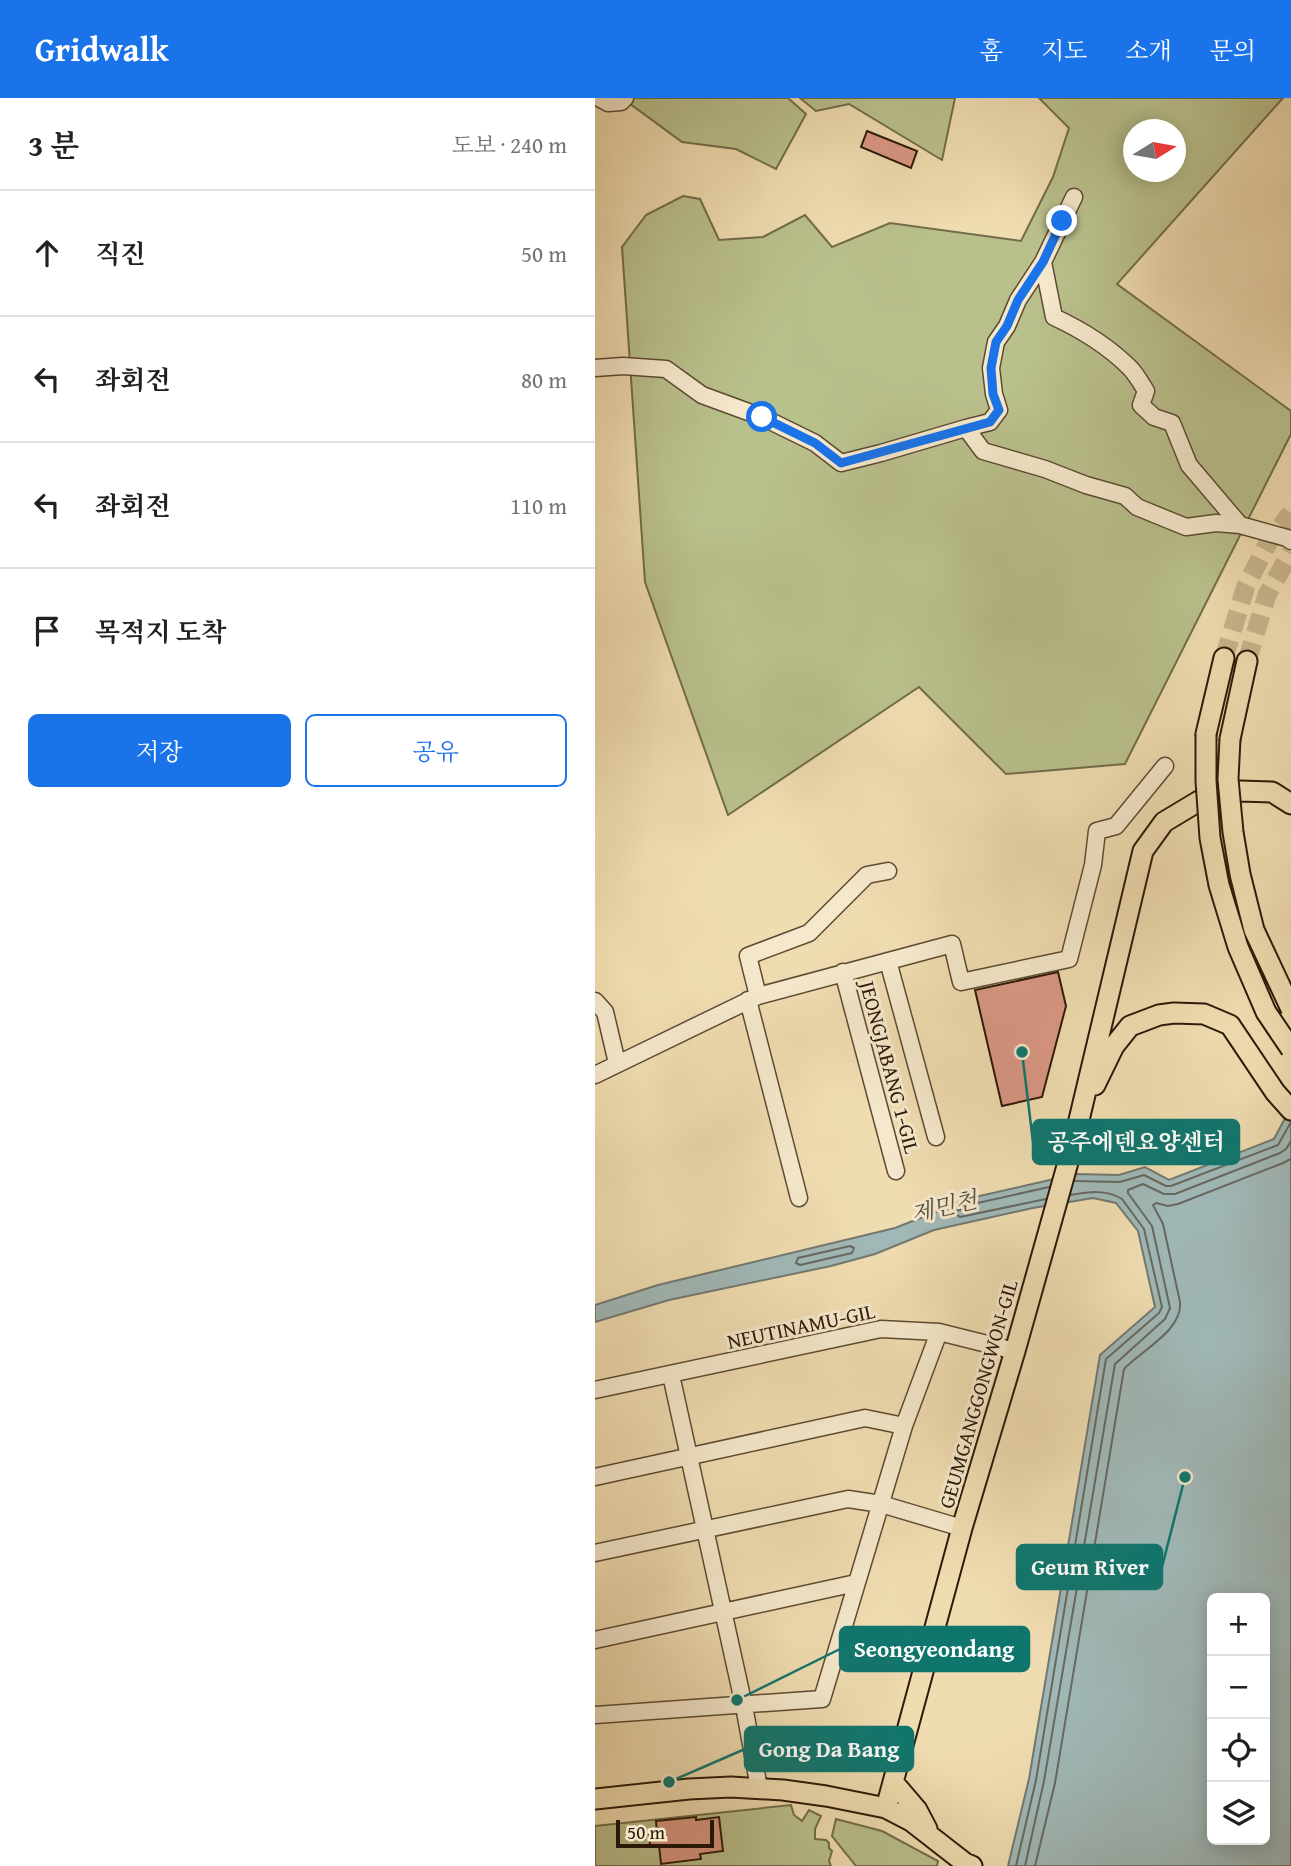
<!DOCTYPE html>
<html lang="ko">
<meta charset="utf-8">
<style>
:root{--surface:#fff;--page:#f2f2f2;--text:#202124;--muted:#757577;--line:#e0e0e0;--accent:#1a73e8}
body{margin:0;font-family:"Gentium Book Plus","Noto Serif KR",serif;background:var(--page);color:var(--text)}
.controls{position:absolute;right:21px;bottom:21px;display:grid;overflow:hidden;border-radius:10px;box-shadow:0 4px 18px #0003}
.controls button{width:63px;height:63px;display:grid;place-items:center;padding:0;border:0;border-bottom:2px solid var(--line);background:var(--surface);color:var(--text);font:35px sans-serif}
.compass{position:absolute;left:528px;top:21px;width:63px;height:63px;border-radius:50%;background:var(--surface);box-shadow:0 4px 18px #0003;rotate:79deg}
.scale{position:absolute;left:21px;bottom:18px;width:98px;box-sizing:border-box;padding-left:7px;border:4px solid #2c1908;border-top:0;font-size:19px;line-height:24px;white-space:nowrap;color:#2c1908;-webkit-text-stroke:5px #f5e8cc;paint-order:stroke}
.stop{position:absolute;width:21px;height:21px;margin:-16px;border:5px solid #1a73e8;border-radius:50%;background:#fff}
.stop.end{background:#1a73e8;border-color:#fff;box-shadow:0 2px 7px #0008}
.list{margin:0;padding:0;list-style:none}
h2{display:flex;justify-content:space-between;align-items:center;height:91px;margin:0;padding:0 28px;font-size:30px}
h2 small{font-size:23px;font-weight:400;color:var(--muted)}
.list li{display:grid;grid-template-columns:46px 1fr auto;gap:21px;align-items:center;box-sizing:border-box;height:126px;padding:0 28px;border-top:2px solid var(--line)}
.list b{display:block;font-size:26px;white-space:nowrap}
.list em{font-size:23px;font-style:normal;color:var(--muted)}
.actions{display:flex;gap:14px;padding:21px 28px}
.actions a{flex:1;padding:16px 0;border:2px solid var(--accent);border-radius:10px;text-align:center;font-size:24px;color:var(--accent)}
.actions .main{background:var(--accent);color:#fff}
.icon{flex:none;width:38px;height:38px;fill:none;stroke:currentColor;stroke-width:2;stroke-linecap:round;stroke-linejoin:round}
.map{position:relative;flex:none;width:696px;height:1768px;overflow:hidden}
header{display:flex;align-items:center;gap:42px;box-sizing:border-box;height:98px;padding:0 35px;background:var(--accent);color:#fff}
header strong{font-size:33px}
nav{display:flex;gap:38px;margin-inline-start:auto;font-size:24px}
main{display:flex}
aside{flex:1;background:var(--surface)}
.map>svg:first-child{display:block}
</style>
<header>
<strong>Gridwalk</strong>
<nav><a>홈</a><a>지도</a><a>소개</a><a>문의</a></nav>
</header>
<main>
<aside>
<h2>3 분<small>도보 · 240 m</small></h2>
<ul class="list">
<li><svg class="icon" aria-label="ahead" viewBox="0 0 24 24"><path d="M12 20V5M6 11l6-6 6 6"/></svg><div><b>직진</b></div><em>50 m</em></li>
<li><svg class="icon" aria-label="left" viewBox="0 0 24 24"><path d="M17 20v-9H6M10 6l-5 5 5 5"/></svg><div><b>좌회전</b></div><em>80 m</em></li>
<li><svg class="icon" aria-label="left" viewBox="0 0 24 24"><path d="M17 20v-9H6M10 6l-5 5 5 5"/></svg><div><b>좌회전</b></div><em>110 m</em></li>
<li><svg class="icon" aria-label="arrive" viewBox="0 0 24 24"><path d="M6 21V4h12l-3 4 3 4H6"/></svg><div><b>목적지 도착</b></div></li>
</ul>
<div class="actions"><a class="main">저장</a><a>공유</a></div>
</aside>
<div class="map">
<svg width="696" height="1768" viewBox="0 0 696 1768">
<rect width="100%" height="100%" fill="#efdcb0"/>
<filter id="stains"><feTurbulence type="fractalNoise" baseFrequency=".00286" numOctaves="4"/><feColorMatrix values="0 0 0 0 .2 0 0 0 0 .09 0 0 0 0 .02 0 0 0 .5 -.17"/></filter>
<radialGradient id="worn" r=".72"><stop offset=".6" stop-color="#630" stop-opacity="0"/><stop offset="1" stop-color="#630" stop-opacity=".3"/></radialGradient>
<path fill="#b9c08c" stroke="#726c4a" stroke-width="2" fill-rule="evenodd" d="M27,0H193L211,16L181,71L141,51L87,44Z
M205,0H360L347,62L254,6L221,13Z
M444,0H688L522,186L696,313V336L530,666L411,676L324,589L133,717L50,484L27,149L51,117L88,98L105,101L124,142L168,139L210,117L237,149L295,125L426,143L458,79L474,30ZM538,32H580V74H538Z
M196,1707L199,1717L207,1723L214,1712L226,1718L220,1731V1741L231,1742L234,1745V1750L237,1753L234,1763L236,1768H0V1728Z
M241,1721L287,1733L343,1763L342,1768H261L237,1738Z"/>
<path fill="#a0b8b7" stroke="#727871" stroke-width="2" fill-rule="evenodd" d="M696,1009V1768H413L434,1681L505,1257L560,1209L543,1133L521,1105L498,1100L438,1110L339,1132L280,1156L236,1168L74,1202L0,1224V1207L63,1187L300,1130L376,1100L481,1076L524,1077L550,1069L574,1082L679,1041ZM617,1500H670V1742H617Z"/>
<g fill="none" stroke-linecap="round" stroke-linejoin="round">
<path stroke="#666860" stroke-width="2" d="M480,1083L525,1084L549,1077L571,1088H576L683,1047L696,1024
M451,1101L365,1119L361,1116L362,1113L378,1106L454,1089
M255,1148L259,1150L257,1155L205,1167L201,1165L203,1160Z
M421,1768L441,1682L511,1261L564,1215L567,1209L549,1131L527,1101C511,1091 493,1094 476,1097
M430,1768L449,1683L520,1266L570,1221L575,1210L557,1128L533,1095V1092L548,1086L569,1096H580L685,1055L691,1051L696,1043
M440,1768L460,1685L529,1271C547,1252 588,1232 585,1204L568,1126L558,1107L561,1105L573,1108L583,1106L688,1065L696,1061"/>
</g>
<path fill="#da9784" stroke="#2c1908" stroke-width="2" d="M272,33L322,53L316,70L266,49Z
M463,874L471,908L447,999L407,1008L380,892Z
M101,1719V1722L124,1719L128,1753L105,1756L106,1761L66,1766L64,1747L55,1748L54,1736L62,1735L61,1723Z"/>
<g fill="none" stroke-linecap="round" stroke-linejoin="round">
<path stroke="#c8b58e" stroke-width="19" stroke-dasharray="19 10" stroke-linecap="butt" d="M629,560L651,488L673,445L696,415
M652,563L672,497L696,454"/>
<defs>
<path id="minor" d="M4,0L13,5L26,4L30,0
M448,164L479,99
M0,270L28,268L71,271L107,297L167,319L220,345L246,365L286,355L371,330L388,353L450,371L491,387L530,398L542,409L591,429L621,425L645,427L692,440L696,443
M371,330L395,324L404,312L399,296L396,270L401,244L412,228L423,202L448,164L459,219C487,232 513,248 535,270C541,276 546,285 551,293L546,307L559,319L577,325L594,367L645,427
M293,863L341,1039
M248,874L301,1073
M163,898L153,858L214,835L272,777L293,773
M153,902L204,1100
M0,903L10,914L22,965
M0,977L163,898L357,846L366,884L474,861L498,767L502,733L521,728L570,668
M76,1277L149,1608L164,1690
M0,1292L286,1231L344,1234L420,1253
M0,1379L270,1320L309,1328
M0,1455L253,1401L286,1406L367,1430
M0,1542L261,1485
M0,1617L227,1601L309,1328L344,1234"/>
<path id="major" d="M611,636L629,560
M635,641L652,563
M500,987L519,948L535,928L564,917L579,915L609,916L635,927L680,994L696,1012
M299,1685L322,1712L332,1731
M0,1701L94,1691L136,1689L188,1692L231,1698L291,1710L316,1723L370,1765L377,1768
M291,1710L367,1430L420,1253L479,1043L548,753L569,724L604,703L645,693L677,694L696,706"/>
</defs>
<use href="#minor" stroke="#5d4a32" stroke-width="19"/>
<use href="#major" stroke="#2c1908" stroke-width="23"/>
<use href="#minor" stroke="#f5e8cc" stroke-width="16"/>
<use href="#major" stroke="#efdcb0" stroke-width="19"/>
<defs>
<path id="major-bridge" d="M611,636V683L615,740L624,787L643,849L671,914L696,951
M635,641L633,681L638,734L645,776L659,832L696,911"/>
</defs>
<use href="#major-bridge" stroke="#2c1908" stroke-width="23" stroke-linecap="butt"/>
<use href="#major-bridge" stroke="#efdcb0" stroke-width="19"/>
</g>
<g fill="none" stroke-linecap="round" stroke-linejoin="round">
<path stroke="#1a73e8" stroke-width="9" d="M167,319L220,345L246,365L395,324L404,312L398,296L396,270L401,244L412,228L423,202L448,164L467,123"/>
</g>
<g text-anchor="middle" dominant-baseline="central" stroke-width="6" stroke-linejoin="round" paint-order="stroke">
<g font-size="21" fill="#2c1908" stroke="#f5e8cc">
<text transform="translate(295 969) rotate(75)">JEONGJABANG 1-GIL</text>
<text transform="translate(206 1228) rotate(-12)">NEUTINAMU-GIL</text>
<text transform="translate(383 1296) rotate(-74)">GEUMGANGGONGWON-GIL</text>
</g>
<g font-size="23" font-style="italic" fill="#555145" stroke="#f5e8cc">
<text transform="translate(349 1108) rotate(-13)">제민천</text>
</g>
</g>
<path fill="none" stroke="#0f766e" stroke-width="2.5" d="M427 954L438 1044M590 1379L567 1469M142 1602L245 1551M74 1684L150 1651"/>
<g fill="#0f766e" stroke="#f5e8cc" stroke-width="2.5">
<circle cx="427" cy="954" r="7"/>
<circle cx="590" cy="1379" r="7"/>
<circle cx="142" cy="1602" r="7"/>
<circle cx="74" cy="1684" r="7"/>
</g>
<g fill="#0f766e" stroke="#0f766e" stroke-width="2.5">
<rect x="438" y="1022" width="206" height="44" rx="7"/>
<rect x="422" y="1447" width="145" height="44" rx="7"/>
<rect x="245" y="1529" width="189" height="44" rx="7"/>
<rect x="150" y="1629" width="168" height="44" rx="7"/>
</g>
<g font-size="23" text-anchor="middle" font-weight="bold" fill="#fff">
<text x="541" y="1052">공주에덴요양센터</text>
<text x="495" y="1477">Geum River</text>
<text x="339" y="1559">Seongyeondang</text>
<text x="234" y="1659">Gong Da Bang</text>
</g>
<rect width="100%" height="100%" filter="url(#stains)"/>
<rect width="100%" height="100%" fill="url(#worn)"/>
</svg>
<div class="controls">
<button>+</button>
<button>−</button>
<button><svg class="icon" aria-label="locate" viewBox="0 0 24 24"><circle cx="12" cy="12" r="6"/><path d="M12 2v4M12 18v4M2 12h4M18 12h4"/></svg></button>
<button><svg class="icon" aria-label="layers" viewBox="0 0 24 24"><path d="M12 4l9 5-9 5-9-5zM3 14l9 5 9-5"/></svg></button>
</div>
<svg class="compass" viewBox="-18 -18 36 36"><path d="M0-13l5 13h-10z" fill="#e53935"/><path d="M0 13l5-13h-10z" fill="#757577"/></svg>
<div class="scale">50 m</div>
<div class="stop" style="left:167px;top:319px"></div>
<div class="stop end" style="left:467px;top:123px"></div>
</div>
</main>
